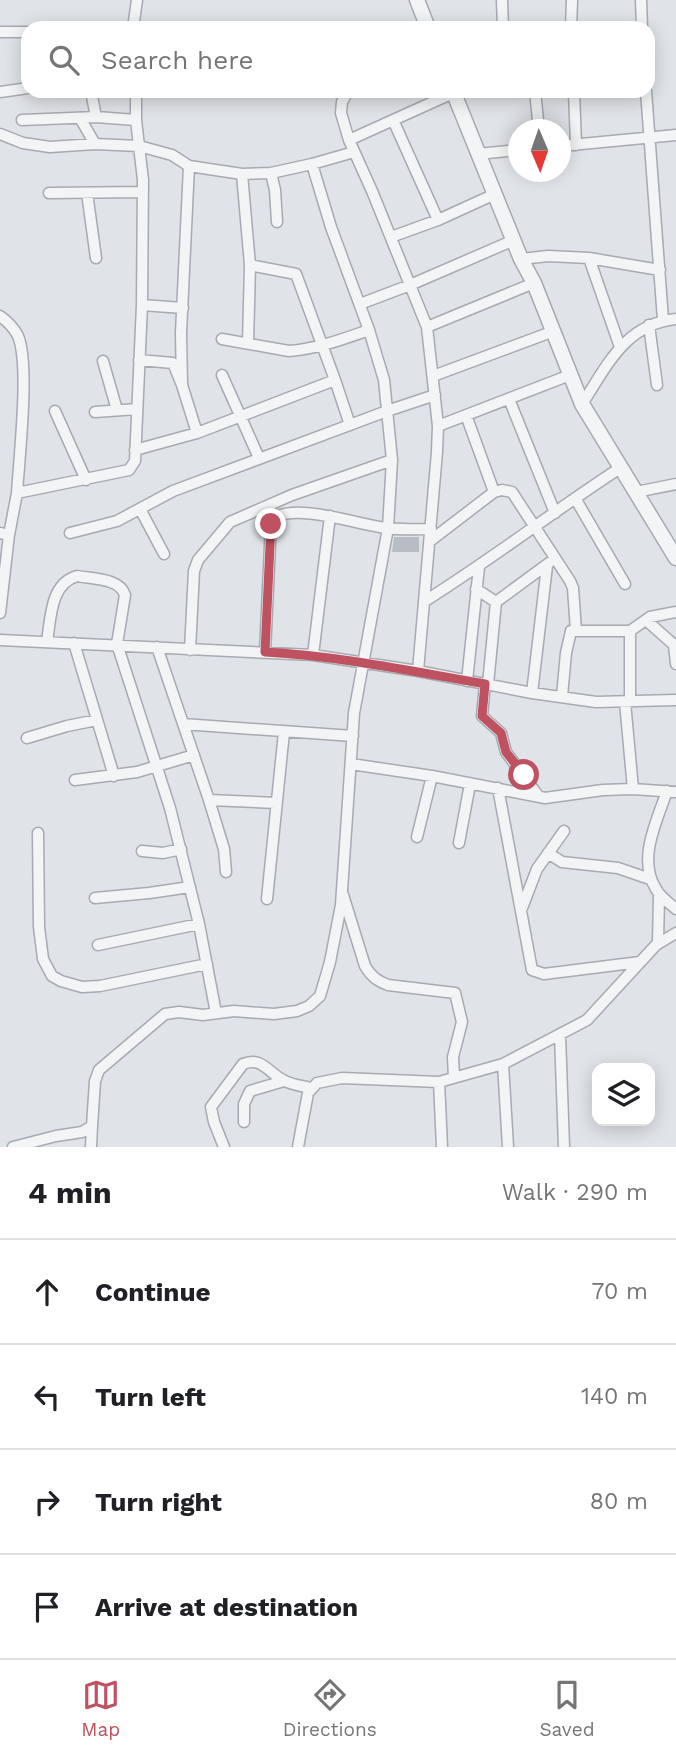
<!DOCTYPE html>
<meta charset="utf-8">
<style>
:root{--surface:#fff;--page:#f2f2f2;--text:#202124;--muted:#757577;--line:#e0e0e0;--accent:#bf5261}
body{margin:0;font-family:"Work Sans",sans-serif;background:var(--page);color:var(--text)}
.controls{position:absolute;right:21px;bottom:21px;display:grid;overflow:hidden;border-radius:14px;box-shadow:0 4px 18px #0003}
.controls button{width:63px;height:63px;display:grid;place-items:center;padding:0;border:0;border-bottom:2px solid var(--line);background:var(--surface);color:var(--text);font:35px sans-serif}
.compass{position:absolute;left:508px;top:119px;width:63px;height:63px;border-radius:50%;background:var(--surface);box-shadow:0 4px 18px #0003;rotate:178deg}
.stop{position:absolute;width:21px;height:21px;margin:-16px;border:5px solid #bf5261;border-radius:50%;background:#fff}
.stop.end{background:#bf5261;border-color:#fff;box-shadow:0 2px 7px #0008}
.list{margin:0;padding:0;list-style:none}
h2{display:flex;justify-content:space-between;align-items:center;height:91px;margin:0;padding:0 28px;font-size:30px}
h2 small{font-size:23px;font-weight:400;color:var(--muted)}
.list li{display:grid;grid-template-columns:46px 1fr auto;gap:21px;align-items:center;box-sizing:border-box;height:105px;padding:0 28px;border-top:2px solid var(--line)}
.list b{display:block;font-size:26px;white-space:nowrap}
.list em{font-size:23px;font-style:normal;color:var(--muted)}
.icon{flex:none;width:38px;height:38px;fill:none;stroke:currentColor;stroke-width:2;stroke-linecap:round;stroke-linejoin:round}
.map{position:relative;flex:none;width:676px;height:1147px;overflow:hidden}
.search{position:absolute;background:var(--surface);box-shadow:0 4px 18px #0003;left:21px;right:21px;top:21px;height:77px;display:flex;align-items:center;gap:18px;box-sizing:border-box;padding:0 24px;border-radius:21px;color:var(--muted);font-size:26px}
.sheet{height:511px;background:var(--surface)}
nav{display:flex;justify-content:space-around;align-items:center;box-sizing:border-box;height:98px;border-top:2px solid var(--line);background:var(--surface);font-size:19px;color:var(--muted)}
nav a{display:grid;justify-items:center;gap:4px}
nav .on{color:var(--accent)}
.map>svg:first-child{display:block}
</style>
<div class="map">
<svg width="676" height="1147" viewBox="0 0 676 1147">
<rect width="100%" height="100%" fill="#e0e3e7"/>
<path fill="#b8bcc4" d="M394,537H419V552H392Z"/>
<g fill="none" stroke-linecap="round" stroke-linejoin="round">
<defs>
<path id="minor" d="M502,0L503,28
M641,0L642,28
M133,28L137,0
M571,28L572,0
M0,32H28
M91,91L96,117
M348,91L342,102L341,113L349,140L372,191L410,285L514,240
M535,91L539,130
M574,91L576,145
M646,91L663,320
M0,92L28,88
M80,118L95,144
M22,120L96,117L136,120
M393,120L438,220
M0,134L23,143L50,147L95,144L139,146L172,155L189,166L242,174L271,173L312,164L331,227L369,330L384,380L392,460L388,528L354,713L341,905L330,962L320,996L309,1006L297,1011L274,1014L234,1011L203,1015L179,1012L165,1014L99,1070L95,1081L92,1126L82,1132L56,1136L13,1147
M349,140L453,93
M560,146L676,135
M478,154L518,150
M312,164L354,152
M271,173L275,190L277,222
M242,174L250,265
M49,193L143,192
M87,193L96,258
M391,237L438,220L495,194
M521,259L548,256L589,258
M360,304L410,285L427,327L438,426L437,452L418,671
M142,305L183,308
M0,316C7,321 14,328 18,336C30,364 19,459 17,493L129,470L135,461L142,305L143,180L136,120V91
M649,325L657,385
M427,327L534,283
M222,339L289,351C317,349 343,339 369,330
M620,347L589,258L660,270
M139,360L173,363L182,385L197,433
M103,361L117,410
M222,375L259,458
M433,376L554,331
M335,380L350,425
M182,385L181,333L189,166
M509,399L555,513
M582,404C607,366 625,324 676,319
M55,411L86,480
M95,412L137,409
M466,415L494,492
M438,426L570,375
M135,450L197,433L335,380L296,274L250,265L248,343
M636,492L676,484
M575,498L625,584
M140,509L164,554
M0,533L9,535L0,613
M70,533L117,521L173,491L387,411L435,395
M9,535L17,493
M430,541L494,492L502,490L512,492L570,581L573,588L576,631
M476,589L496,602L549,563
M425,601C492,559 554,511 620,468
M646,620L674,645L676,664
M630,631V702
M0,640L313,655L418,671L532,693L596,702L676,700
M47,641C51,618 50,584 77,576C92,579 120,578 125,595L117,644L170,808L199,924L216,1013
M74,643L114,776
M157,647L209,800L224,849L226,872
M190,650L194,571L198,560L230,522L292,495L392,460
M265,652L271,524L274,518C298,503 359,525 387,528C401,530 416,529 431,529
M313,655L330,516
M467,681L479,567
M485,684L482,716L501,733L506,752L539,797
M488,684L496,602
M532,693L547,566
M562,696L566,653L571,631H630L650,617L676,612
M625,702L633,789
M183,724L353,736
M27,738L67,726L97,720
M351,764L432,776L545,798L603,790L633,789L676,792
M75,780L137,772L194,755
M498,788L532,970L544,974L640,962
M667,791C657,821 637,859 656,889C660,897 669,903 676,909
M209,800L276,803
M38,833L39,927L43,959L52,976L61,981L82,987L100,986L207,964
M417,837L432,776
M459,843L470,784
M142,851L163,853L181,849
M548,853L562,862L618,868L650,879
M343,895L365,966C371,976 377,981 388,985L455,993L462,1022L453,1057L454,1077
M95,898L149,893L190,887
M267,899L284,732
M522,908L537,869L564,831
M658,943L659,894
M98,945L199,924
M560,1035L564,1147
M503,1064L508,1147
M439,1082L442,1147
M244,1122V1104L250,1091L284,1081
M91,1147L92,1126
M224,1147L214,1122L211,1107L243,1064C261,1056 269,1073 283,1080C291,1085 303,1086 311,1088
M298,1147L308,1093L317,1083L342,1078L439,1082L503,1064L587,1020L656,945L676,933"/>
<path id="tertiary" d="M417,0L428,28
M453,91L521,259L534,283L582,404L676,558"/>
</defs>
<use href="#minor" stroke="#a6aab1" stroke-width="13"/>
<use href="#tertiary" stroke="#a6aab1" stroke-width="17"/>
<use href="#minor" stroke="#f2f4f6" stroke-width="10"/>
<use href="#tertiary" stroke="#f2f4f6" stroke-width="14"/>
</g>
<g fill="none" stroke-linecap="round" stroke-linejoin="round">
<path stroke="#bf5261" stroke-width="9" d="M271,524L265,652C339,656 411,671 485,684L482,716L501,733L506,752L524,775"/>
</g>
</svg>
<div class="controls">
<button><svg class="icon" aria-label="layers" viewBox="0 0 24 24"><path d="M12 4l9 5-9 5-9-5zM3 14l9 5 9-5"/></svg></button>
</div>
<svg class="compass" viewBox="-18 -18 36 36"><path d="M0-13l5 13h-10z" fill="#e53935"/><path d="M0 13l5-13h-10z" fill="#757577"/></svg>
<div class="stop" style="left:524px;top:775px"></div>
<div class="stop end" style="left:271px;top:524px"></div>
<div class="search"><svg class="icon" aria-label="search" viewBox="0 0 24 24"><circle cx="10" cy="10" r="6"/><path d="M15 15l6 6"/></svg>Search here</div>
</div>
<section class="sheet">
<h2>4 min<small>Walk · 290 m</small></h2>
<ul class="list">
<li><svg class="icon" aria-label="ahead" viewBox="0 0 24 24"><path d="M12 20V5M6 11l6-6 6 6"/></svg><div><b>Continue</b></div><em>70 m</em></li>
<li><svg class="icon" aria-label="left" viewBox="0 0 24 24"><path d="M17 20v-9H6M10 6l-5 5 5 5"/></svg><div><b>Turn left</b></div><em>140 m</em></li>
<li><svg class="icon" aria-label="right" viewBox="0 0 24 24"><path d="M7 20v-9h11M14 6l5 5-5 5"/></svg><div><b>Turn right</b></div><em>80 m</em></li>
<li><svg class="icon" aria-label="arrive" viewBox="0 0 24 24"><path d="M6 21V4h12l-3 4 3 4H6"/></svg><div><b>Arrive at destination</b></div></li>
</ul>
</section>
<nav>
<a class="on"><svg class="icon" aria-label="map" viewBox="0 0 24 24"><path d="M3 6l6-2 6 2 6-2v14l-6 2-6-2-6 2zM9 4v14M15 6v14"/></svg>Map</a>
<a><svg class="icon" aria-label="directions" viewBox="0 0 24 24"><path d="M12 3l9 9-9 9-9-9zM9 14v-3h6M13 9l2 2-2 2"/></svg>Directions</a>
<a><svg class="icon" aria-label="saved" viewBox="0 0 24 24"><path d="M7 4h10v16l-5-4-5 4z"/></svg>Saved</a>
</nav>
